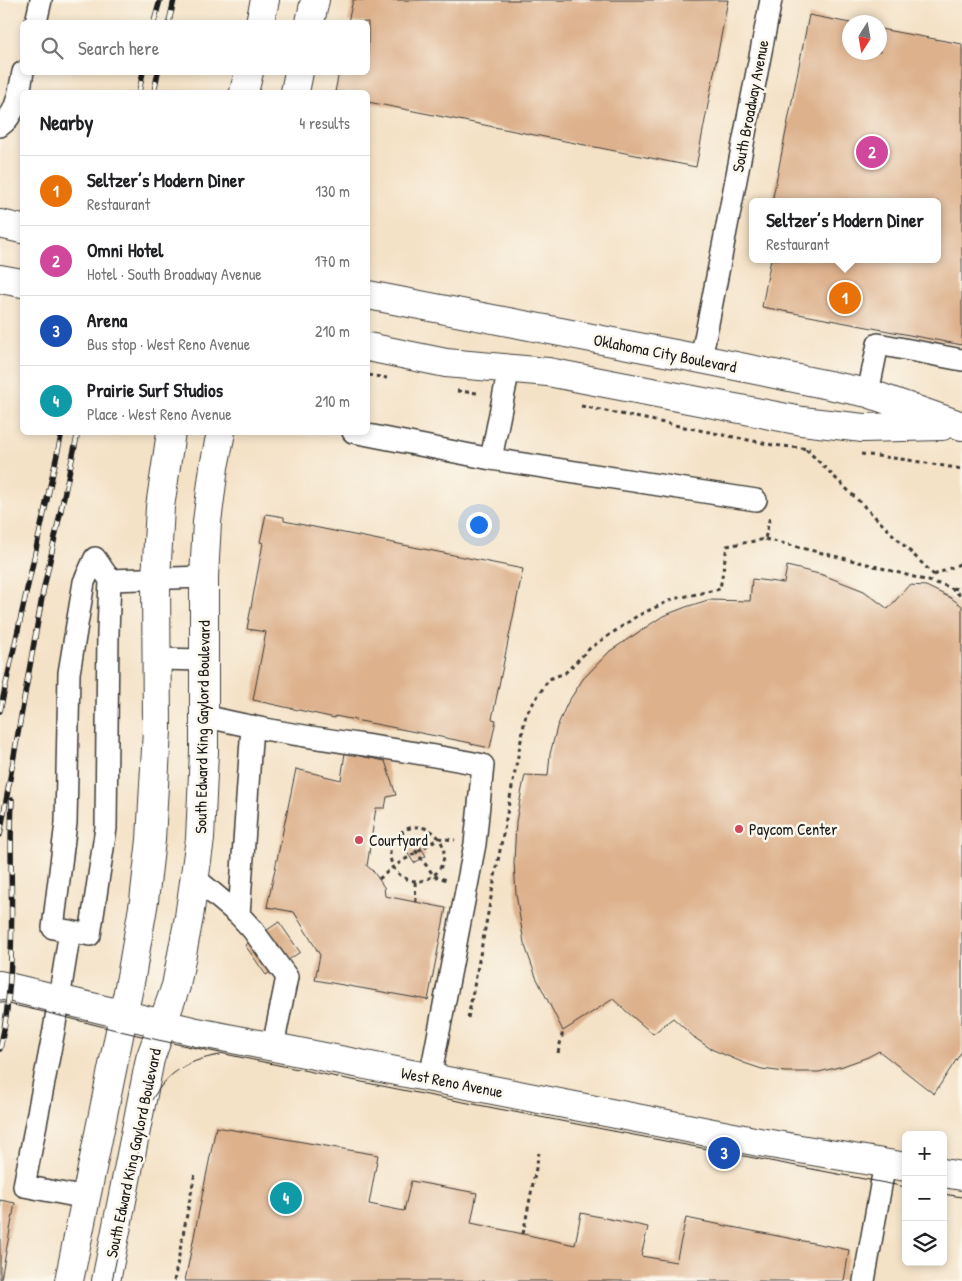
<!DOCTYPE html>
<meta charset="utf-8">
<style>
:root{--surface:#fff;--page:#f2f2f2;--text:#202124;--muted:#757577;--line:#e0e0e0;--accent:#0b8043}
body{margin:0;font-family:"Patrick Hand",sans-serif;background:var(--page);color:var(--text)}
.controls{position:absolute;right:15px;bottom:15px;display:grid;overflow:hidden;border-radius:8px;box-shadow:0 2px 8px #0003}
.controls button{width:45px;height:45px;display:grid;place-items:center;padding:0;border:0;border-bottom:1px solid var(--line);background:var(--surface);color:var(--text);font:25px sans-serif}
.compass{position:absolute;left:842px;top:15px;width:45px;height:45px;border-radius:50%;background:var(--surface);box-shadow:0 2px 8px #0003;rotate:191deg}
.you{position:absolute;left:478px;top:524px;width:18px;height:18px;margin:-12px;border:4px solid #fff;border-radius:50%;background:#1a73e8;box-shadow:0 0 0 8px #1a73e833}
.badge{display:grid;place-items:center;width:32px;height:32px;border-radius:50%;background:var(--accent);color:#fff;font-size:16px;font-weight:700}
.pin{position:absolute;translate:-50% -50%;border:2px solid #fff;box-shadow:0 1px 5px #0006}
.popup{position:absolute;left:749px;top:198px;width:192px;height:65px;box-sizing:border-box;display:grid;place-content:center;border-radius:8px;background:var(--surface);filter:drop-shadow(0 1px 4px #0005);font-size:16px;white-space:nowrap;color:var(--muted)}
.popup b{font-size:19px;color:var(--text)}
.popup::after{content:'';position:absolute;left:50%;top:100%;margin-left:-10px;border:10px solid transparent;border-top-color:var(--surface)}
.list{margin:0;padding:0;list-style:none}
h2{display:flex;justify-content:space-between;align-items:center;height:65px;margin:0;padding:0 20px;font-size:21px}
h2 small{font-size:16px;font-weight:400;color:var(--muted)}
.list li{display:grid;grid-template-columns:32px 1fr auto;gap:15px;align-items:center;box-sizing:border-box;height:70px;padding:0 20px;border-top:1px solid var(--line)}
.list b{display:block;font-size:19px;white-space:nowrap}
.list p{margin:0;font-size:16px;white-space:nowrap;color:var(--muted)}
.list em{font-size:16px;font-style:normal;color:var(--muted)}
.icon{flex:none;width:28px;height:28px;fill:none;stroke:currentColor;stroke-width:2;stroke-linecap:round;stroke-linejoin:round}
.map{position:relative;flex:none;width:962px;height:1281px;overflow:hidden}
.search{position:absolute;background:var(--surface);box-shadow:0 2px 8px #0003;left:20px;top:20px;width:350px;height:55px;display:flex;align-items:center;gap:12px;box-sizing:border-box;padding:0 18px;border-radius:8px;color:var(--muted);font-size:19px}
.panel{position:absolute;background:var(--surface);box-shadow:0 2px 8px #0003;left:20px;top:90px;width:350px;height:345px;border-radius:8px}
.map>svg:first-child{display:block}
</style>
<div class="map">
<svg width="962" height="1281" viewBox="0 0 962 1281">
<rect width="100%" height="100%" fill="#fbf7ec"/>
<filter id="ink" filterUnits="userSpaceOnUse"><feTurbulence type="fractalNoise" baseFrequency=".02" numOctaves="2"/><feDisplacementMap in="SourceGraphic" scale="10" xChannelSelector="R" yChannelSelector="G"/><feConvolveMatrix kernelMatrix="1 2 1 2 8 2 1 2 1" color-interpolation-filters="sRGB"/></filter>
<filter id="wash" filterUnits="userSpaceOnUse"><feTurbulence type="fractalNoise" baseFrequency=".0096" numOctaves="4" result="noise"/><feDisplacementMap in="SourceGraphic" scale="20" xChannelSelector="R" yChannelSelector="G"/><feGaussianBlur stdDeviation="1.12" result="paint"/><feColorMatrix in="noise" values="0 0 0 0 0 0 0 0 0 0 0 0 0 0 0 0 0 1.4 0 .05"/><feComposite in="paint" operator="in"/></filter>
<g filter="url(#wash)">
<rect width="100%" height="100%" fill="#f4e2c7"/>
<g id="blocks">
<path fill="#ddb18c" d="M353,0H728L696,167L368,102V92H335L339,72H368V22H348Z
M809,15L850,23V52H880V29L962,44V345L762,307L771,259H938V202H772Z
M266,514L284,517V521L523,569L492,719L496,720L490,748L471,744V743L335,716V718L253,700L266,632L247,629L263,543L260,542Z
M787,566L823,575L864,591L888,609L909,585L926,586L951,598L962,606V1051L934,1094L879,1051L868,1057L843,1066L819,1072H785L762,1069L744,1063L711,1049L695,1038L673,1018L653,1034L626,1011L613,999L563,1031L536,977L524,943L516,894L514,863L516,822L522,789L525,775L548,776L550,754L557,727L567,704L583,679L610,651L663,616L686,607L708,600L750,601L752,579L784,583Z
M345,753L385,761L396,795L387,797L385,808H376L367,866L373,871L384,887L385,896L446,908L428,1000L315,980L320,955L294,912L267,907L296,769L341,780Z
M417,841L426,856L414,863L405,849Z
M279,922L300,952L266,975L245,945Z
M216,1127L378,1155L369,1204L404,1211L411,1181L477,1193L471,1223L575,1245L581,1213L648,1227L641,1256L676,1262L686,1218L849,1250L844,1281H185Z
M0,1200L15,1203L1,1279H0Z"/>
</g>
</g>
<g filter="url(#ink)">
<use href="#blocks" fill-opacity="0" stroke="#3c3a36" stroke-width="1"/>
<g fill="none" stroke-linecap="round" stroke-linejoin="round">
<defs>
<path id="minor" d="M36,22L41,0
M0,126C17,114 19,92 23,72
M701,359L771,0
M509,368L491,459L756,500
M868,393L878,344L962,360
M353,432L491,459
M95,558L110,580L108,632L106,828L90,935L53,928L66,823L69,673L84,582Z
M110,580L204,577
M157,659L204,660
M205,716C296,739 391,746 483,765L475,844L430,1078
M195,878L239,915L252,929L287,977L273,1046
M239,915L252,726
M70,931L54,1030L24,1186L86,1198
M864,1281L885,1163"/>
<path id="major" d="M260,22L265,0
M310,22L315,0
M244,92L249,72
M295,92L299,72
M0,224L22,229
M0,279L22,283
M368,295L701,359L868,393L962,426
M368,347L446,363L548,372L802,421L863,428L942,426
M0,985L197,1032L759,1142L906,1167
M943,1173L962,1176
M69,1281L131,977L144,901L151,840L157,730L156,579L160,507L171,432
M106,1281L150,1059L176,986L189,917L200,839L204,752V577L207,522L214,467L221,432"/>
</defs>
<use href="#minor" stroke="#3c3a36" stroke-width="24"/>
<use href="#major" stroke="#3c3a36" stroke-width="30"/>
<path stroke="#3c3a36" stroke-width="3" stroke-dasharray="4 4" stroke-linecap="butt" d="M368,375L387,378
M457,391L478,393
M581,406L773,445L810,449
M806,449L934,575
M861,454L908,460L962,469
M765,539L867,564L950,587L962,597
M934,575L962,563
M953,588L962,590
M390 854a27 27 0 1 1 54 0a27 27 0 1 1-54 0Z
M401,831L434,876L447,880
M379,879L393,867L439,838L455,840
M415,882L416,902
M468,1018L526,714L549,679L565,673L589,649L637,616L673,599L720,589L727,546L765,539L770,516
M558,1053L563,1031
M523,1234L539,1153
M174,1281L195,1173"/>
<use href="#minor" stroke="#fff" stroke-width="21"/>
<use href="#major" stroke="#fff" stroke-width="28"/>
<path stroke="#1c1c1c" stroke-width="1" d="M0,1002C53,1013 105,1028 158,1040C407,1093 656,1139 906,1187
M943,1194L962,1197
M112,1281L147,1109C164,1075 183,1061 220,1055"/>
<defs>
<path id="rail" d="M154,22L160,0
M169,22L174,0
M139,92L143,72
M154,92L158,72
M0,711L62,432
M0,835L43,592L78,432
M0,1049C19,967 8,882 12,800"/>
</defs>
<use href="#rail" stroke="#1c1c1c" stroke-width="5.5"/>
<use href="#rail" stroke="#fbf7ec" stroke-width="4" stroke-dasharray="11" stroke-linecap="butt"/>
</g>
</g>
<g fill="#d1495b" stroke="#fbf7ec" stroke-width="2">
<circle cx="739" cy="829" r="5"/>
<circle cx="359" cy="840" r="5"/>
</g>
<g text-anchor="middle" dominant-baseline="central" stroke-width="5" stroke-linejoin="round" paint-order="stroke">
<g font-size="16" fill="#1c1c1c" stroke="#fbf7ec">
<text transform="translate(750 106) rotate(-79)">South Broadway Avenue</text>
<text transform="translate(665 353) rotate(11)">Oklahoma City Boulevard</text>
<text transform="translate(202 727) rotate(-89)">South Edward King Gaylord Boulevard</text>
<text transform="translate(452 1082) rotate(11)">West Reno Avenue</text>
<text transform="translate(133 1153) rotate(-78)">South Edward King Gaylord Boulevard</text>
</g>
<g font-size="16" fill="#1c1c1c" stroke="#fbf7ec" text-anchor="start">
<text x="749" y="829">Paycom Center</text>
<text x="369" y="840">Courtyard</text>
</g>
</g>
</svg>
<div class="controls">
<button>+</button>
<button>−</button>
<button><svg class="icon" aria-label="layers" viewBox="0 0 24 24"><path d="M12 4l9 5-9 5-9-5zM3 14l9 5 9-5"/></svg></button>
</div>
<svg class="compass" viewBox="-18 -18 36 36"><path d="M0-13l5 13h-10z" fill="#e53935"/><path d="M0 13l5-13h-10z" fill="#757577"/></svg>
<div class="you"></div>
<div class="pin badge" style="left:845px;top:298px;background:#e8710a">1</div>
<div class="popup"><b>Seltzer’s Modern Diner</b>Restaurant</div>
<div class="pin badge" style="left:872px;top:152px;background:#d1479c">2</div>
<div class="pin badge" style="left:724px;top:1153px;background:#1a4fb4">3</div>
<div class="pin badge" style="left:286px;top:1198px;background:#0f9aa8">4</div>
<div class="search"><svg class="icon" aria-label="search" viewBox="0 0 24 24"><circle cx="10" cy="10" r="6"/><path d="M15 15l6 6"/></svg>Search here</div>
<section class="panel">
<h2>Nearby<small>4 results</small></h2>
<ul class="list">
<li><span class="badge" style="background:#e8710a">1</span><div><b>Seltzer’s Modern Diner</b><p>Restaurant</p></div><em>130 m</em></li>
<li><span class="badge" style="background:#d1479c">2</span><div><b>Omni Hotel</b><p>Hotel · South Broadway Avenue</p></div><em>170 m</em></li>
<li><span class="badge" style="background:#1a4fb4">3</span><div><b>Arena</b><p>Bus stop · West Reno Avenue</p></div><em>210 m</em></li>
<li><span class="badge" style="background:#0f9aa8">4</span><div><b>Prairie Surf Studios</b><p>Place · West Reno Avenue</p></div><em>210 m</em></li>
</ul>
</section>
</div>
